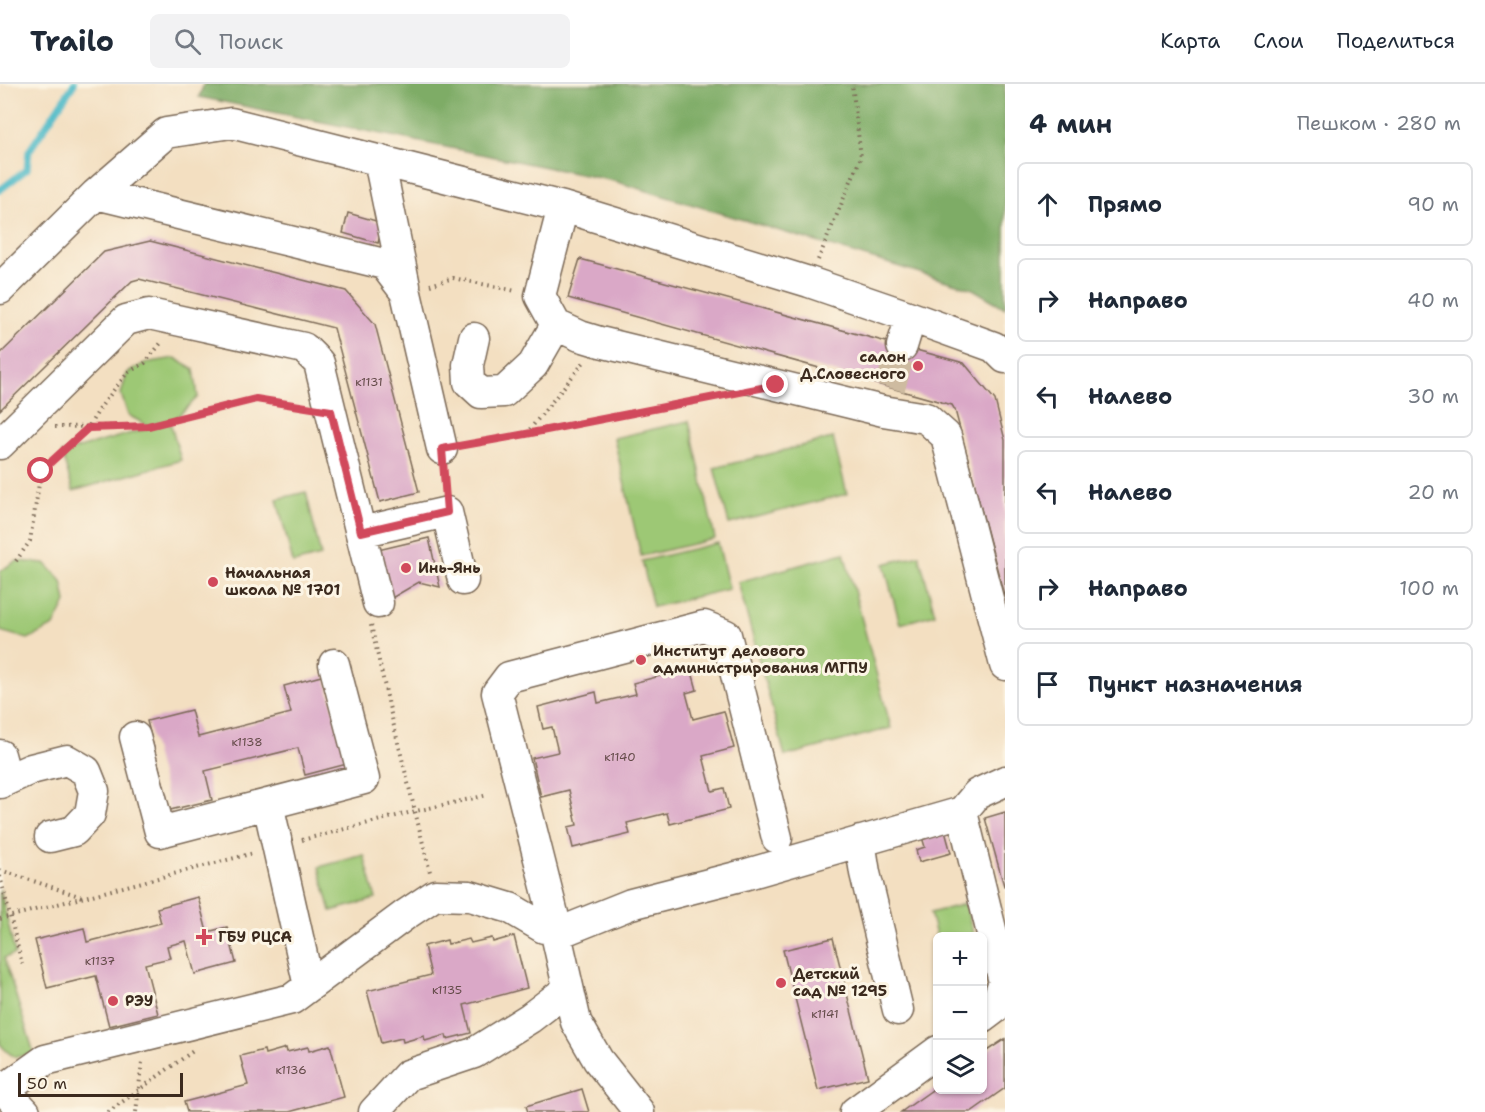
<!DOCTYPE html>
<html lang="ru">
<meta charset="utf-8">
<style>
:root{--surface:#fff;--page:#f2f2f3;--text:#1f2937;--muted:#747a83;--line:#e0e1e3}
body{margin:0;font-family:"Shantell Sans",sans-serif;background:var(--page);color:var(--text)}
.controls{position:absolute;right:18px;bottom:18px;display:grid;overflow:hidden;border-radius:9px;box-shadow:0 2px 4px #0004}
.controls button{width:54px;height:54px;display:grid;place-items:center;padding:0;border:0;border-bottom:2px solid var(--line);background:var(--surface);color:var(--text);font:30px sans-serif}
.scale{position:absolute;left:18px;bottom:15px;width:165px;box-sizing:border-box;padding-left:6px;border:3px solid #3b2a1e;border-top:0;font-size:16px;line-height:21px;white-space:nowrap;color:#3b2a1e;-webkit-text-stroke:4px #fcf5e5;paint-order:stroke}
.stop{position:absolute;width:18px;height:18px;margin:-14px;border:4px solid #d1495b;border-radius:50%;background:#fff}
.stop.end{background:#d1495b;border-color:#fff;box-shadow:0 2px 6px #0008}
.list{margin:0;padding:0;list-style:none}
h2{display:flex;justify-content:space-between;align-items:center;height:78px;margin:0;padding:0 24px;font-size:26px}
h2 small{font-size:20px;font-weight:400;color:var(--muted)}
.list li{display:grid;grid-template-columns:39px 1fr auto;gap:18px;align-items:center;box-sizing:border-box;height:84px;margin:0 12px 12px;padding:0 12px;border:2px solid var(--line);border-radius:9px}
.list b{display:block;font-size:22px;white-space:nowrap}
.list em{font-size:20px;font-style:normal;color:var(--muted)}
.icon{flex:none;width:33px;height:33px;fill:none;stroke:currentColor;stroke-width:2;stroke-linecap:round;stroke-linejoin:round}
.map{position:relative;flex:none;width:1005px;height:1028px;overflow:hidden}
header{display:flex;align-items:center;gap:36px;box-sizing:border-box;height:84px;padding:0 30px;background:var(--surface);border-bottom:2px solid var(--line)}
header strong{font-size:28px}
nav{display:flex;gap:33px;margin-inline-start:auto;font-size:21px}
.search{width:420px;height:54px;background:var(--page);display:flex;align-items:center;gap:15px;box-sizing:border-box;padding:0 21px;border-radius:9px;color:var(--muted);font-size:22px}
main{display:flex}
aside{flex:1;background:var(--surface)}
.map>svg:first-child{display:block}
</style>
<header>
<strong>Trailo</strong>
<div class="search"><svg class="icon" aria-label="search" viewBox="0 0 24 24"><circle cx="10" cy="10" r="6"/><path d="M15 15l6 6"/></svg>Поиск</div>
<nav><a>Карта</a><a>Слои</a><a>Поделиться</a></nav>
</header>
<main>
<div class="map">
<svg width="1005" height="1028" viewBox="0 0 1005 1028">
<rect width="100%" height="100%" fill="#fcf5e5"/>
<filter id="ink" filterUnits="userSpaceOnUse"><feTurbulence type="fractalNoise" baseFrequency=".0167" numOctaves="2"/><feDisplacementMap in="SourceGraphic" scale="12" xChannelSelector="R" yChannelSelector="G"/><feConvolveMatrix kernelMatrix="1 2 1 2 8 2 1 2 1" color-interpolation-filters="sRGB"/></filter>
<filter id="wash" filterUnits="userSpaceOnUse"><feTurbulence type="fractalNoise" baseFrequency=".008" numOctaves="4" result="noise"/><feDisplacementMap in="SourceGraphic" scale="24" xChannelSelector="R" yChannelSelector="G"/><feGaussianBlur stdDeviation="1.35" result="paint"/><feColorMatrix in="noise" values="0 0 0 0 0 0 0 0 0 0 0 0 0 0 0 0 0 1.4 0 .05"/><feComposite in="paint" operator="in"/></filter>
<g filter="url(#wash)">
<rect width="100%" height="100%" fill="#f3dfc1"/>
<path fill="#9dc875" stroke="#6c794a" stroke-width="1.5" d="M175,274L194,285L198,313L175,335L148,342L128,331L121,310L127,289L145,279Z
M689,337L715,455L641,472L614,354Z
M170,338L181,376L73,407L62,369Z
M833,354L847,410L729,440L714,384Z
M306,408L321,472L293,479L277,415Z
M718,459L729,505L653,523L642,477Z
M844,469L891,644L785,672L738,498Z
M919,471L935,530L900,540L884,480Z
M16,477L45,479L62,497L66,518L54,542L28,555L0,547V487Z
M364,771L376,815L331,827L319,783Z
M0,805L15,870L4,874L34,969C15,974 14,976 0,960Z
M965,820L974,852H938L937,855L930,829Z"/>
<path fill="#7eac66" stroke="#5c6b42" stroke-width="1.5" d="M204,0H1005V224L973,205L614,97L199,13Z"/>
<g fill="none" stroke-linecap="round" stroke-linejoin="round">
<path stroke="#4cb9c7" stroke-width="7" d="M0,106L27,85L29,67L74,0"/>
</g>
<g id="blocks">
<path fill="#daa8c7" d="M348,129L383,139L378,159L343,149Z
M150,157L346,207L375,240L419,408L380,418L334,244L139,195L132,197L0,326V270L104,168Z
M580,175L964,279L995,316L1005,356V515L955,326L952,321L568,214Z
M429,454L440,503L419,498L390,515L378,466Z
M691,584L697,606L686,609L693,635L724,627L734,664L703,672L712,707L724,704L729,725L670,740L667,729L627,739L630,750L573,764L568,743L577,741L569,706L541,713L532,674L558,668L552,643L543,645L538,623L596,608L598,619L636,610L633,599Z
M325,591L347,680L305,691L298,664L205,687L212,716L170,726L147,637L191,626L198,653L291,629L284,602Z
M1005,728V802H1004L985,734Z
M945,747L951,769L919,778L916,766L925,763L922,753Z
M198,813L207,848L227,843L236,879L195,890L186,857L167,862L170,874L145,880L158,930L109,942L96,892L47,904L35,856L84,844L87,858L161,839L157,824Z
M514,852L527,904L464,921L471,949L447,955L446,951L425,957L424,952L403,958L402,954L381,959L367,907L431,891L424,862L447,856L448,860L469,855L471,859L492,854L493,858Z
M833,854L868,994L818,1006L783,866Z
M1005,955V1004L971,1028H901L938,1002V1006H982V970Z
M330,961L344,1013L289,1028H187L184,1018L248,1001L240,972L264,966L265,970L286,964L287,968L308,963L309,967Z
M582,1005L589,1028H528L526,1022Z"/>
</g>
</g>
<g filter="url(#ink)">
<use href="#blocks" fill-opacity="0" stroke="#7b6957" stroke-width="1.5"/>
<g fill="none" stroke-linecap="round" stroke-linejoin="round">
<path stroke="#cebba0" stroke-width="30" stroke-dasharray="30 15" stroke-linecap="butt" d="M890,304L902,262"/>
<defs>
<path id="minor" d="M379,76L405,202
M96,110L384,180L406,209L442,365
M563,123L540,212L556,241L580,252L600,258L883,327L926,334L946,352L1005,581
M0,205L96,110L166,49L231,39L563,123L809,198L911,233L994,263L1005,274
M474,254L468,281L469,298L481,309L504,308L533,281L556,241
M902,262L911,233
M0,360L126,236L149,230L304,264L319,279L378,519
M361,448L447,428L463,496
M135,653L160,748L364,695L334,580
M0,671L3,682L0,688
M0,699L31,685L67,676L86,687L94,707L90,730L74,747L50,753
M268,720L309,902
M962,728L1004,898L994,925L982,934
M860,757L865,789L898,926
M556,850L631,820L744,791L962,728L977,710L1005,697
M0,1002L25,1028
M3,1006L45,976L292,915L405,831L435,811L470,812L510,824L544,844
M374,1028L408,991L474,969L530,934L568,905
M639,1028L598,976L576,938L556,850L553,830L497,609L509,593L704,542L726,551L777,754
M855,1028L938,967"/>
</defs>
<use href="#minor" stroke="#7b6957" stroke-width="33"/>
<path stroke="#7b6957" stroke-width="4" stroke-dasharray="1.5 4.5" stroke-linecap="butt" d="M818,176L861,73L852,0
M430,201L453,194L516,207
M55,343L148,342L256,315L304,323
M526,350L584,278
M466,361L526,350L715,313
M16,477L30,457L41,387L88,343L103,320L127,289L145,279L161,259
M371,541L390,626L430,788
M302,756L416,727L488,711
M0,786L82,813
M0,792L22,880
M0,835L254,769
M108,1028L193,967
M136,1028L142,978"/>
<use href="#minor" stroke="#fff" stroke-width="30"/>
</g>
</g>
<g fill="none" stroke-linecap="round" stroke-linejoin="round" filter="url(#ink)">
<path stroke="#d1495b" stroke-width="8" d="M41,387L88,344L148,342L256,315L331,327L361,448L447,428L442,365L526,350L776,301"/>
</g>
<g fill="#d1495b" stroke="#fcf5e5" stroke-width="2">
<circle cx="918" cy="282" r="6"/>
<circle cx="406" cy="484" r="6"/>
<circle cx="213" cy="498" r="6"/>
<circle cx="641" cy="576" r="6"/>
<path d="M201 844h6v6h6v6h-6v6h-6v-6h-6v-6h6z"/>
<circle cx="781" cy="899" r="6"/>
<circle cx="113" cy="917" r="6"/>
</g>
<g text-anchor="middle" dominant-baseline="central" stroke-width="6" stroke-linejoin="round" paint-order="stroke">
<g font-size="12" fill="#634a48">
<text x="369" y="298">к1131</text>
<text x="247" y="658">к1138</text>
<text x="620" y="673">к1140</text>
<text x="100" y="877">к1137</text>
<text x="447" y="906">к1135</text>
<text x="825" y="930">к1141</text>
<text x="291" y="986">к1136</text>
</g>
<g font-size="15" font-weight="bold" fill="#3b2a1e" stroke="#fcf5e5" text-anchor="start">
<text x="906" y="273" text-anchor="end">салон<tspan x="906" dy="17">Д.Словесного</tspan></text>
<text x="418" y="484">Инь-Янь</text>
<text x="225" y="489">Начальная<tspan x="225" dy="17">школа № 1701</tspan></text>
<text x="653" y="567">Институт делового<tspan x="653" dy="17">администрирования МГПУ</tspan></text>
<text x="218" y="853">ГБУ РЦСА</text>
<text x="793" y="890">Детский<tspan x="793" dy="17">сад № 1295</tspan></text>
<text x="125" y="917">РЭУ</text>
</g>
</g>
</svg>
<div class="controls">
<button>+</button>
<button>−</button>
<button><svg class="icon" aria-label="layers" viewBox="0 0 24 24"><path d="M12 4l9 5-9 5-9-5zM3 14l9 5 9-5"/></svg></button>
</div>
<div class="scale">50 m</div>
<div class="stop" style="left:41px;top:387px"></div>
<div class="stop end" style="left:776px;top:301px"></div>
</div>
<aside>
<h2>4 мин<small>Пешком · 280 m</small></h2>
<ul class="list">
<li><svg class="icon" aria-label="ahead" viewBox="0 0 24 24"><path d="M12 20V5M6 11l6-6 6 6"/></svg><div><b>Прямо</b></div><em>90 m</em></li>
<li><svg class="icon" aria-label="right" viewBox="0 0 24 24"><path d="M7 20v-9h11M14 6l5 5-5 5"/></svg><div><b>Направо</b></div><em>40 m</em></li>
<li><svg class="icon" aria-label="left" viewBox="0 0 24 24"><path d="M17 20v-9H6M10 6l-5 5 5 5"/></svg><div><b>Налево</b></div><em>30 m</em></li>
<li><svg class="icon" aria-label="left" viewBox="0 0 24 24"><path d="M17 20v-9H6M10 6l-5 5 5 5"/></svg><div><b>Налево</b></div><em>20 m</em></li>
<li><svg class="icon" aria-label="right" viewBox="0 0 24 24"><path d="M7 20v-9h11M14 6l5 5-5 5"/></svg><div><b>Направо</b></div><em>100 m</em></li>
<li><svg class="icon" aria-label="arrive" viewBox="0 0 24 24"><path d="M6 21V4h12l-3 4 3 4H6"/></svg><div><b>Пункт назначения</b></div></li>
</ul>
</aside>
</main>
